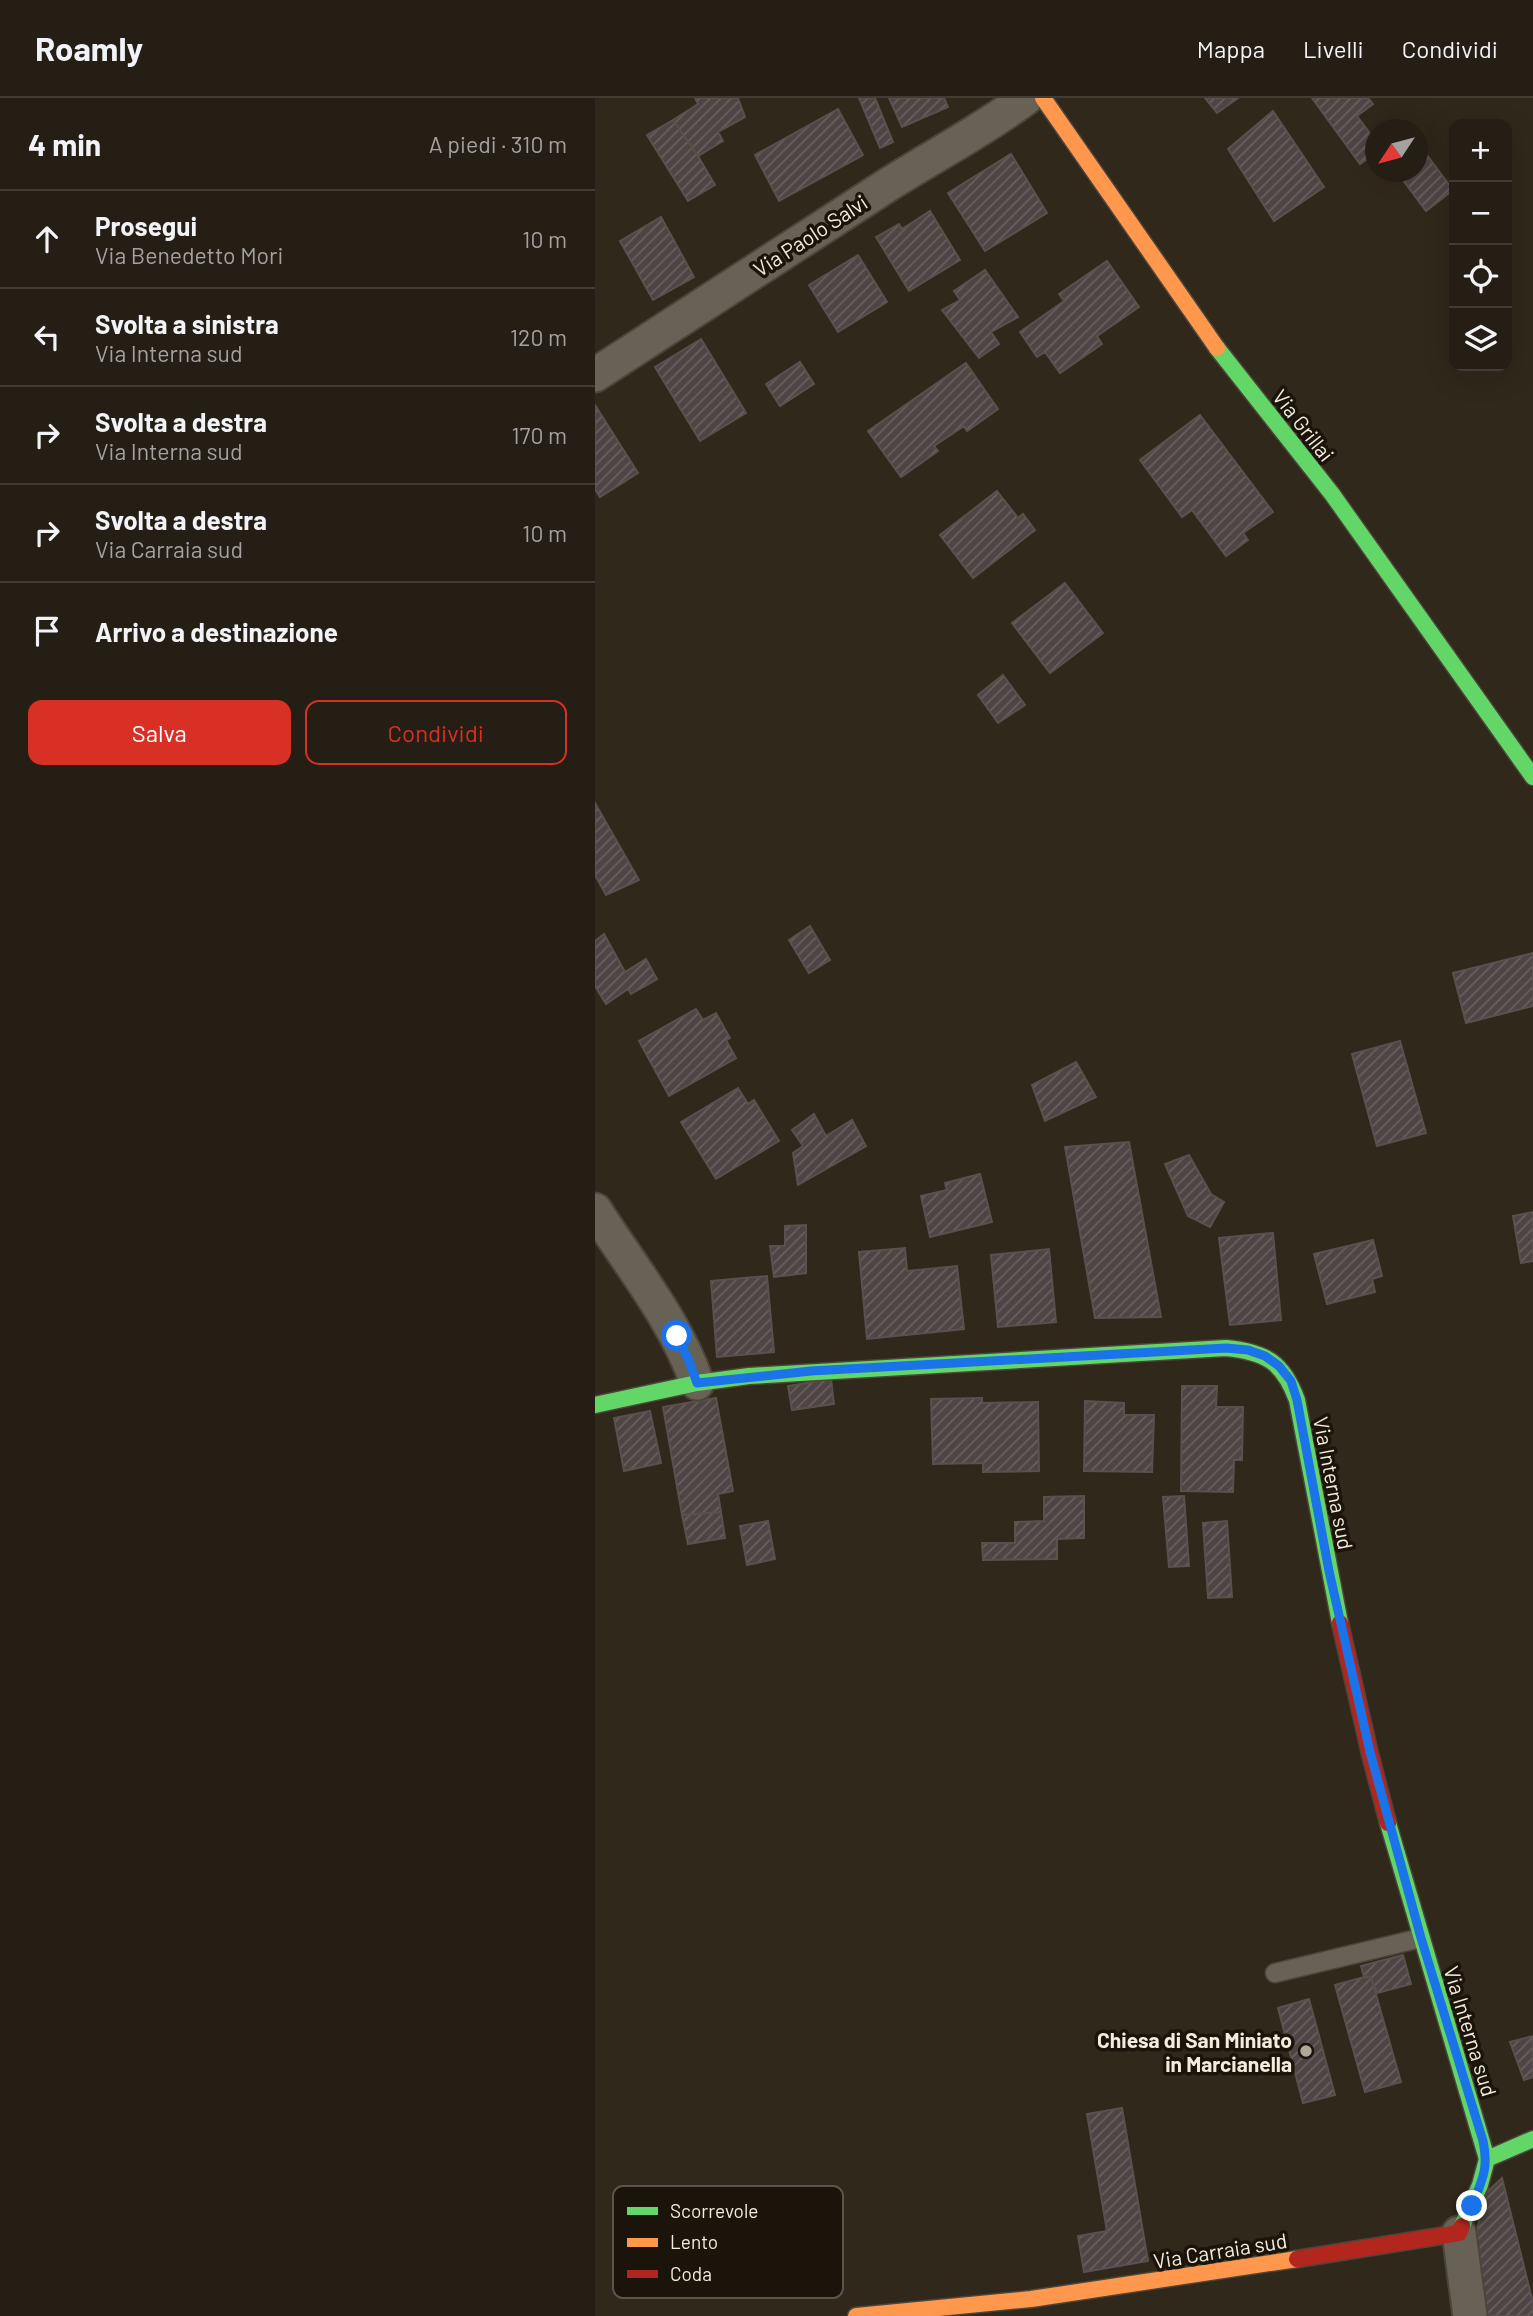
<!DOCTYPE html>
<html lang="it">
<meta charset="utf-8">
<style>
:root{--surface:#241e14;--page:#302b22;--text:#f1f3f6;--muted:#a3a2a0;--line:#413c34;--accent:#d93025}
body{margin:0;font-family:Barlow,sans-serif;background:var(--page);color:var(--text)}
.controls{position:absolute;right:21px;top:21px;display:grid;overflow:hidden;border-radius:14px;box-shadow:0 7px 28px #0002}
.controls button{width:63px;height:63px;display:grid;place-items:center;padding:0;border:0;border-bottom:2px solid var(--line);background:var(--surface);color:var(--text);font:35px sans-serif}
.compass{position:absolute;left:770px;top:21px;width:63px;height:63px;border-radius:50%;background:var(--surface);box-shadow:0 7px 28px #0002;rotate:234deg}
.stop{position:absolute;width:21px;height:21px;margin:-16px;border:5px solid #1a73e8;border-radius:50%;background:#fff}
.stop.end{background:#1a73e8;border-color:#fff;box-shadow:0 2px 7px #0008}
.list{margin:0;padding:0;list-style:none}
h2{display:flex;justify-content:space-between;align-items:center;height:91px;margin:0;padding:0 28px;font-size:30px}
h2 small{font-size:23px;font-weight:400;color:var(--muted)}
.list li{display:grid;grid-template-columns:46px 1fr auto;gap:21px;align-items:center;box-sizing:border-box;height:98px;padding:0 28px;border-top:2px solid var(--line)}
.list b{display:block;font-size:26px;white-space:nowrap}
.list p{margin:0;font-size:23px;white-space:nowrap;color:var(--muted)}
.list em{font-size:23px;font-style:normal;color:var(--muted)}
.actions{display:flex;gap:14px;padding:21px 28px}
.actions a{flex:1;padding:16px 0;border:2px solid var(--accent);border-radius:14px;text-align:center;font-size:24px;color:var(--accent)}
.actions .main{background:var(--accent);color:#fff}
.icon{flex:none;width:38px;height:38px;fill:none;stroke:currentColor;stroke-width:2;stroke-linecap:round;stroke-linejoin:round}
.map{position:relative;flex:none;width:938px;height:2218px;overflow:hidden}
header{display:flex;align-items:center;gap:42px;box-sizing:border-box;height:98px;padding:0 35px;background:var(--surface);border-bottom:2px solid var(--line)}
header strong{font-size:33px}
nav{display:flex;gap:38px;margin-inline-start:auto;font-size:24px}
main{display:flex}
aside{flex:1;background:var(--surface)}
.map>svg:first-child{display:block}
</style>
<header>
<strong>Roamly</strong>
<nav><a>Mappa</a><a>Livelli</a><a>Condividi</a></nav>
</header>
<main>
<aside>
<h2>4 min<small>A piedi · 310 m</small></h2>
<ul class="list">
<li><svg class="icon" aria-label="ahead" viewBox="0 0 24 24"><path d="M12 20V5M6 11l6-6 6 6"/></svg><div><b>Prosegui</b><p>Via Benedetto Mori</p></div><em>10 m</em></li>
<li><svg class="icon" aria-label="left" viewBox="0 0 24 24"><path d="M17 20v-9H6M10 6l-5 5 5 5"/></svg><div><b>Svolta a sinistra</b><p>Via Interna sud</p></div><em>120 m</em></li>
<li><svg class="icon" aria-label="right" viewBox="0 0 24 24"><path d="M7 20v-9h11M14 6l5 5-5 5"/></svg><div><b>Svolta a destra</b><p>Via Interna sud</p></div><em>170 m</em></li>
<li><svg class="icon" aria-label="right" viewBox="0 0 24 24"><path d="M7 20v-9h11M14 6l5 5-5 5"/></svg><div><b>Svolta a destra</b><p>Via Carraia sud</p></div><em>10 m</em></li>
<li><svg class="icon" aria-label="arrive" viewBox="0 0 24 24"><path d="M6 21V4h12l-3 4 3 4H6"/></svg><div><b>Arrivo a destinazione</b></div></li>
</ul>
<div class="actions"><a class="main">Salva</a><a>Condividi</a></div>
</aside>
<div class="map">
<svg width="938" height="2218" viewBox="0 0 938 2218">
<defs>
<pattern id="building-hatch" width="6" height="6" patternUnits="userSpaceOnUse" patternTransform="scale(1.75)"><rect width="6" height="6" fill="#4f4444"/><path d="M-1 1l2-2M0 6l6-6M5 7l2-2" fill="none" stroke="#695f5e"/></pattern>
</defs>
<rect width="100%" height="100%" fill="#30281a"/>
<path fill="url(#building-hatch)" stroke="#59514e" stroke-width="2" d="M100,0H143L150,19L123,34L128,43L103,58L78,22L103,6Z
M264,0H280L298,44L285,50Z
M294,0H349L353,9L307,29Z
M610,0H643L622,15Z
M717,0H773L778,6L762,18L780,42V55L765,66Z
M243,11L268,57L184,103L160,57Z
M678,13L729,89L679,123L633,51Z
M78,22L103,58L120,87L93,103L52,37Z
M826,49L858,92L831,113L802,74H822V52Z
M416,56L452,115L390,153L353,95Z
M335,113L365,162L314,193L281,139L304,126L307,131Z
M66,119L99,179L58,202L25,143Z
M263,157L292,204L243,234L214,187Z
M512,163L544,209L502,238L507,246L465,275L450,254L442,259L425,234L469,203L464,196Z
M390,172L423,219L396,234L404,246L384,260L347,212L365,202L359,193Z
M106,241L151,315L105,343L60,269Z
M205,264L219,286L185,308L171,286Z
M371,265L403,311L372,333L369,328L339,348L343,353L306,379L273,333Z
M0,307L43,375L5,399L0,391Z
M605,317L678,414L648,435L653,442L631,458L597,412L587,419L545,362Z
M402,393L423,420L428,416L440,432L378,480L345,437Z
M470,485L508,535L455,575L417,525Z
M408,577L430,607L403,625L383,597Z
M0,705L44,782L11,797L0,777Z
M215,828L235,862L214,875L194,842Z
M9,836L30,874L51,861L62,881L36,896L33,891L11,906L0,888V843Z
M938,855V908L871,925L858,875Z
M101,911L108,922L121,915L135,940L131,942L141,960L74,998L44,943Z
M805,943L831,1035L782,1048L757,956Z
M481,964L501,999L450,1023L437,987Z
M143,990L153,1006L159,1002L184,1043L121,1081L86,1024Z
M219,1016L231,1038L257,1022L271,1048L203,1087L198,1055L208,1048L197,1032Z
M534,1044L566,1219L500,1220L470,1049Z
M594,1057L616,1096L629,1104L615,1129L593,1118L570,1066Z
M385,1076L397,1124L335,1139L326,1098L352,1092L350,1085Z
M938,1114V1163L926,1165L918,1118Z
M211,1127V1175L179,1179L175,1148H190V1128Z
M678,1135L686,1222L635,1227L624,1140Z
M778,1142L787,1178L777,1181L780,1194L732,1206L719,1156Z
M310,1150L312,1173L362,1168L369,1231L272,1241L264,1154Z
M454,1151L461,1224L403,1229L396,1157Z
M172,1178L179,1254L122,1259L116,1183Z
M236,1281L239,1306L197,1312L193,1288Z
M587,1288H622L621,1309H648L647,1362H639L638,1394L586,1393Z
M121,1300L138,1393L123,1396L126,1414L87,1417L68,1309Z
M387,1300V1305L443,1304L444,1373L388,1374V1365L338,1366L336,1301Z
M490,1303L529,1305V1317H559L557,1374L489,1373Z
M55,1313L66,1365L29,1373L19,1320Z
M489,1398V1440L462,1441V1461L388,1462L387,1445H420V1424L449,1423V1399Z
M589,1398L594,1468L574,1469L568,1399Z
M126,1414L130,1440L93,1446L87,1417Z
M173,1423L180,1461L152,1467L145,1428Z
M632,1423L637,1499L613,1500L608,1425Z
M808,1857L816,1886L782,1895L776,1879H769L766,1868Z
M769,1879H776L806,1984L770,1994L740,1887Z
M714,1901L740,1997L708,2005L683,1910Z
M938,1938V1979L929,1982L915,1944Z
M527,2010L553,2163L489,2174L483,2138L512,2133L492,2016Z
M907,2080L938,2205V2218H891L878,2150L890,2096Z"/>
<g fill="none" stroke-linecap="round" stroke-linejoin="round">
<defs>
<path id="lane" d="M680,1875L826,1840"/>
<path id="street" d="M0,277C97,213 194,150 291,88C338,58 387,33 431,0
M0,1112C35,1167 81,1223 102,1285
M864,2135L875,2218"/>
<path id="fast" d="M622,250L737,396L938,679
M0,1307L102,1285L154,1278L631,1250C671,1254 688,1264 702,1302L745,1525
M793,1725L892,2061
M867,2128L885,2087L892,2061L938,2041"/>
<path id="slow" d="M448,0L622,250
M261,2218L436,2201L702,2161"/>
<path id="jam" d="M745,1525L775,1656L793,1725
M702,2161L864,2135L867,2128"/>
</defs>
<use href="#lane" stroke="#4b453a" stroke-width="21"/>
<use href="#street" stroke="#4b453a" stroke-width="37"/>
<use href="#fast" stroke="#4b453a" stroke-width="19"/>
<use href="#slow" stroke="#4b453a" stroke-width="19"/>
<use href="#jam" stroke="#4b453a" stroke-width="19"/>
<use href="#lane" stroke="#676156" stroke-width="18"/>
<use href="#street" stroke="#676156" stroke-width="33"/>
<use href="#fast" stroke="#63d668" stroke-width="16"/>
<use href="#slow" stroke="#ff974d" stroke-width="16"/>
<use href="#jam" stroke="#b3261e" stroke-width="16"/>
</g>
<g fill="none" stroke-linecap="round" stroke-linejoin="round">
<path stroke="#1a73e8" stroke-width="9" d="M82,1238L94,1263L102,1285L216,1273L631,1250L653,1252L670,1258L684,1268L696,1283L702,1302L734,1473L775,1654L826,1840L888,2043C894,2071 887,2082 877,2108"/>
</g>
<circle fill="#afa798" stroke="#1a140a" stroke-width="2.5" cx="711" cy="1953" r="7"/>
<g text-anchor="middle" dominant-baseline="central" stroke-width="7" stroke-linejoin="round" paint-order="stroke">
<g font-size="21" fill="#f4ebdc" stroke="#1a140a">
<text transform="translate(215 137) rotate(-33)">Via Paolo Salvi</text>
<text transform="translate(709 327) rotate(52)">Via Grillai</text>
<text transform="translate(739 1385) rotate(79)">Via Interna sud</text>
<text transform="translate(876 1933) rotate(73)">Via Interna sud</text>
<text transform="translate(625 2152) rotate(-9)">Via Carraia sud</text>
</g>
<g font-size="21" font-weight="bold" fill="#f4ebdc" stroke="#1a140a" text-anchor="end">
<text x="697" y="1941">Chiesa di San Miniato<tspan x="697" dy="24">in Marcianella</tspan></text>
</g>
</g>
<rect x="18" y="2088" width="230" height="112" rx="10" fill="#1a140a" stroke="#5b5449" stroke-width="2"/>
<rect x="32" y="2109" width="31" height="8" fill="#63d668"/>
<rect x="32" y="2140" width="31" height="9" fill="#ff974d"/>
<rect x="32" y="2172" width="31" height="8" fill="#b3261e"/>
<g font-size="19" fill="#f4ebdc">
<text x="75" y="2120">Scorrevole</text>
<text x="75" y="2151">Lento</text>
<text x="75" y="2183">Coda</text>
</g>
</svg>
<div class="controls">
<button>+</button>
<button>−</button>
<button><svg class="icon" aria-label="locate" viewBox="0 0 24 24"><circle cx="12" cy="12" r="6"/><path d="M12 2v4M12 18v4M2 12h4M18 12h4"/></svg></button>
<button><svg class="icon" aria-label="layers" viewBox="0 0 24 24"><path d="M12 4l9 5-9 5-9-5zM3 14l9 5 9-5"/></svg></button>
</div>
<svg class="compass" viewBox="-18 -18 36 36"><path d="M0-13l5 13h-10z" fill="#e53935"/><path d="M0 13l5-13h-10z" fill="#a3a2a0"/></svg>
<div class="stop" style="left:82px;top:1238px"></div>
<div class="stop end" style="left:877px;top:2108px"></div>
</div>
</main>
